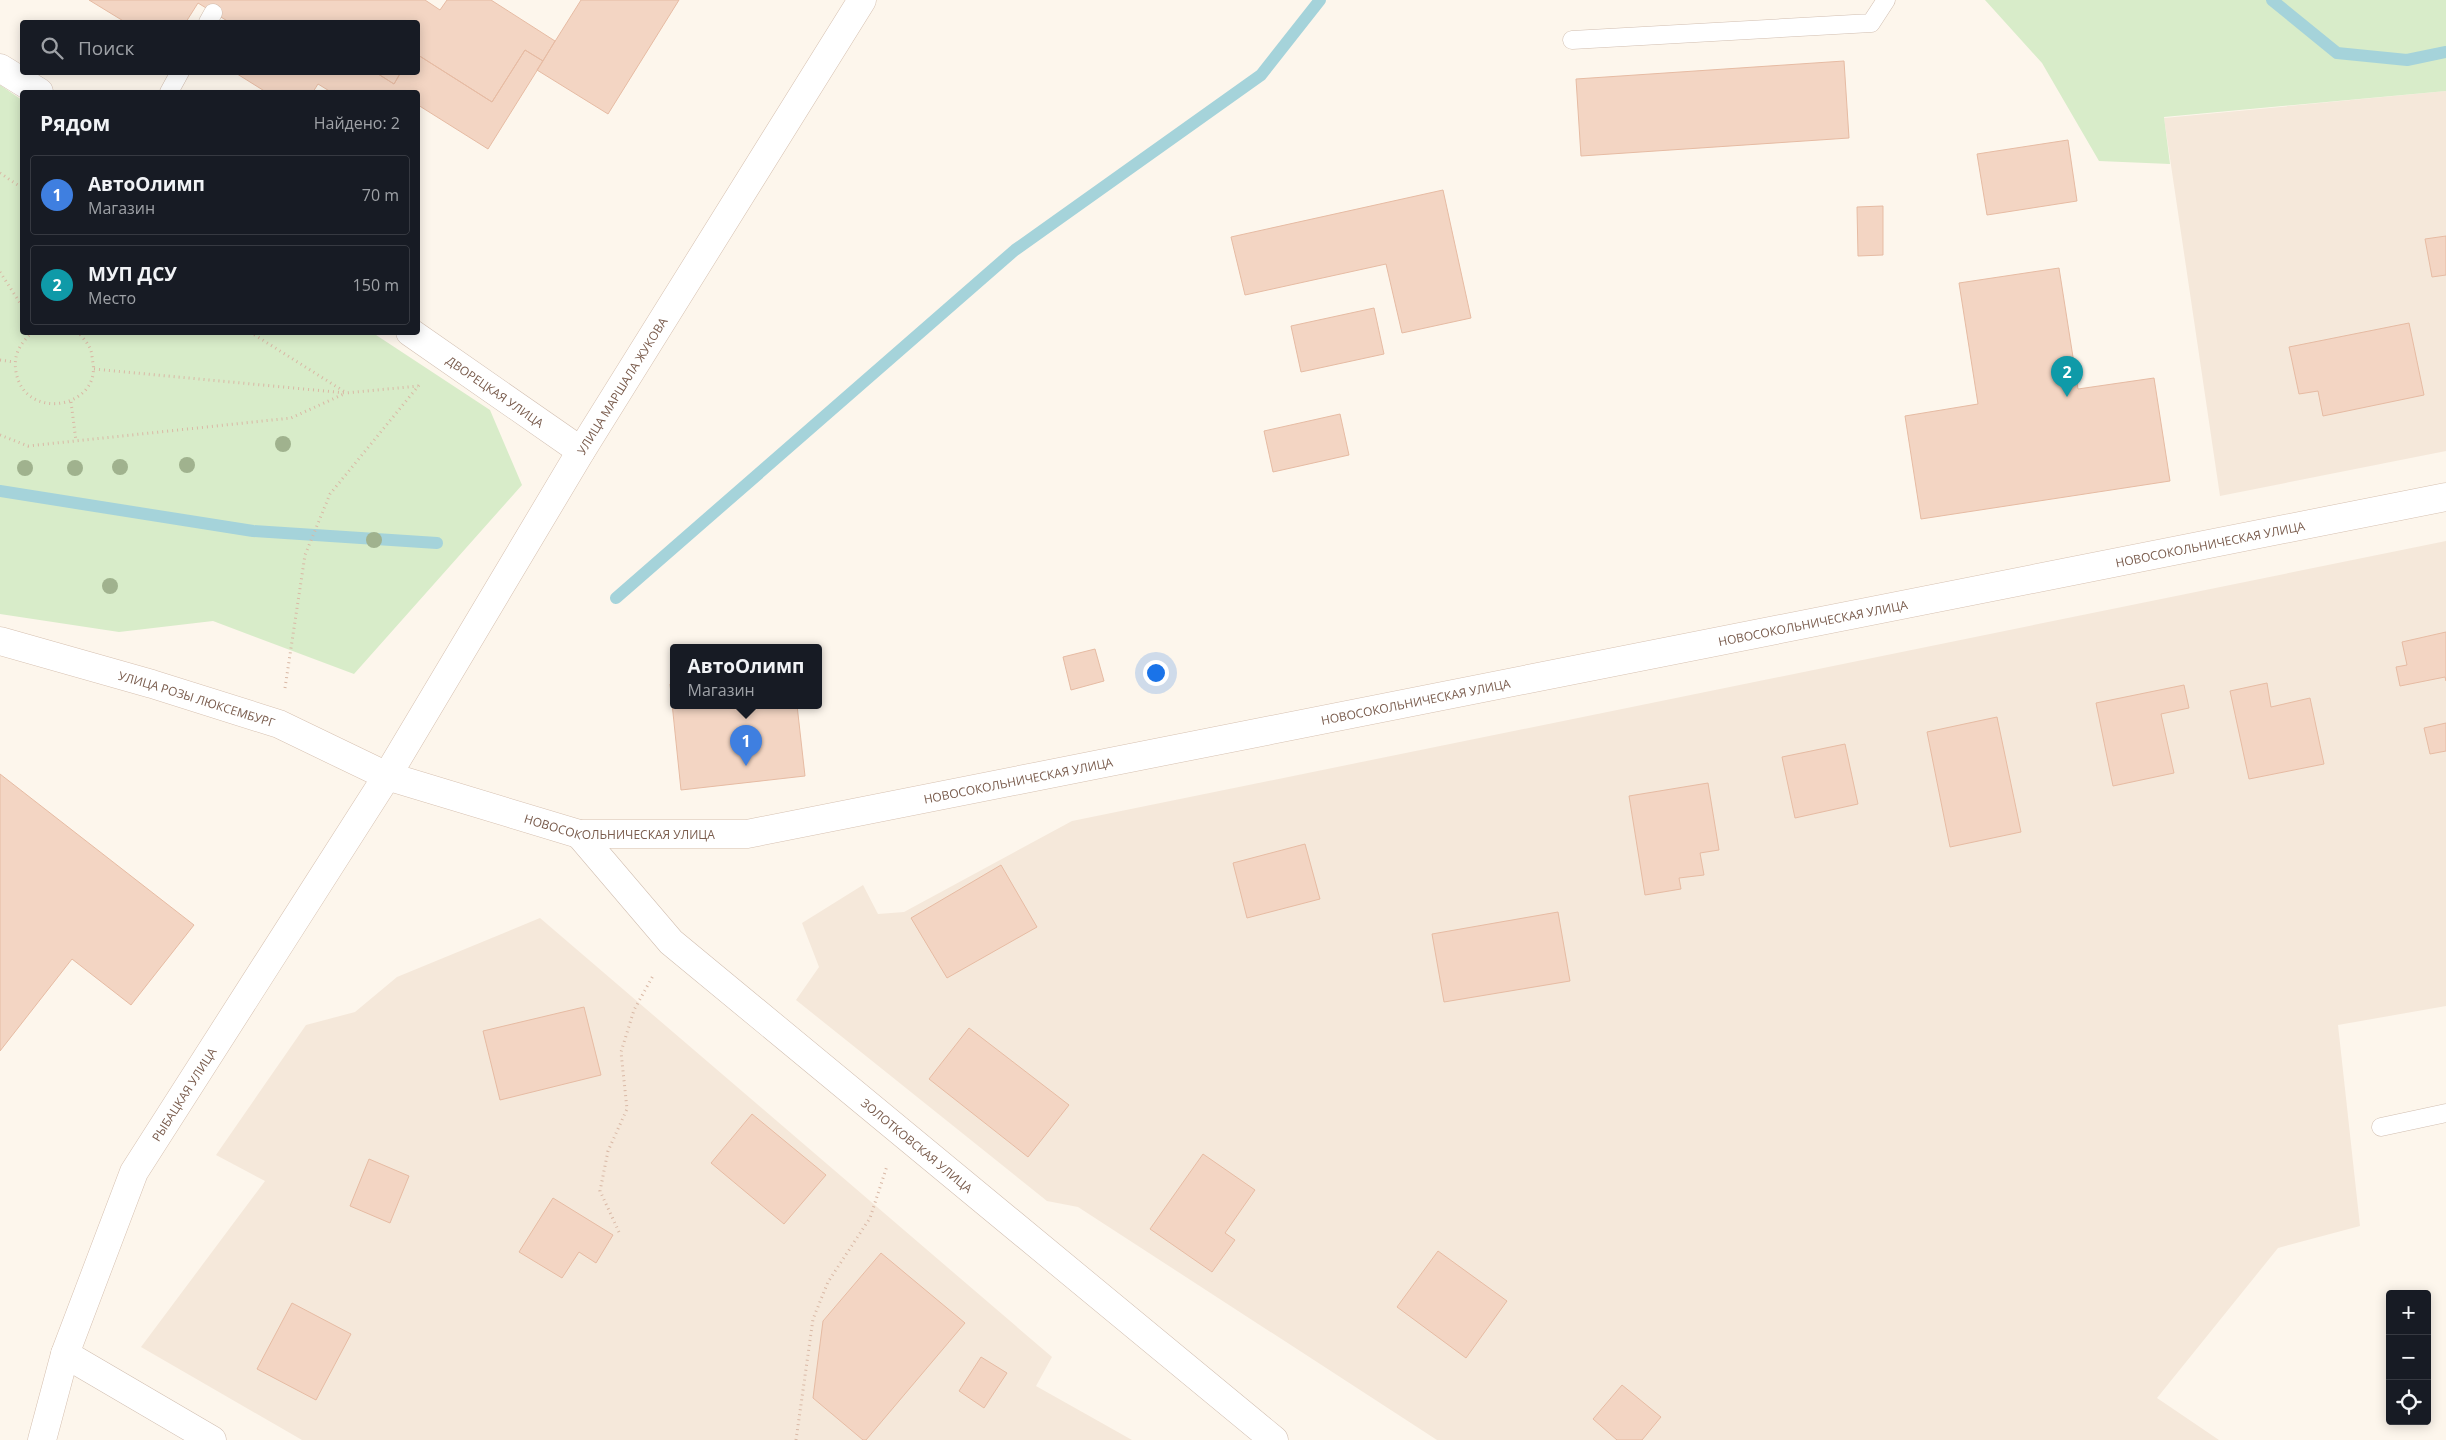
<!DOCTYPE html>
<html lang="ru">
<meta charset="utf-8">
<style>
:root{--surface:#171b24;--page:#242831;--text:#f1f3f6;--muted:#9ea1a6;--line:#363941;--accent:#1a73e8}
body{margin:0;font-family:"Open Sans",sans-serif;background:var(--page);color:var(--text)}
.controls{position:absolute;right:15px;bottom:15px;display:grid;overflow:hidden;border-radius:5px;box-shadow:0 2px 12px #0003}
.controls button{width:45px;height:45px;display:grid;place-items:center;padding:0;border:0;border-bottom:1px solid var(--line);background:var(--surface);color:var(--text);font:25px sans-serif}
.you{position:absolute;left:1155px;top:672px;width:18px;height:18px;margin:-12px;border:4px solid #fff;border-radius:50%;background:#1a73e8;box-shadow:0 0 0 8px #1a73e833}
.badge{display:grid;place-items:center;width:32px;height:32px;border-radius:50%;background:var(--accent);color:#fff;font-size:16px;font-weight:700}
.pin{position:absolute;translate:-50% -41px;filter:drop-shadow(0 1px 2px #0008)}
.pin::after{content:'';position:absolute;top:26px;width:18px;height:15px;background:inherit;clip-path:polygon(0 0,100% 0,50% 100%)}
.popup{position:absolute;left:670px;top:644px;width:152px;height:65px;box-sizing:border-box;display:grid;place-content:center;border-radius:5px;background:var(--surface);filter:drop-shadow(0 1px 4px #0005);font-size:16px;white-space:nowrap;color:var(--muted)}
.popup b{font-size:19px;color:var(--text)}
.popup::after{content:'';position:absolute;left:50%;top:100%;margin-left:-10px;border:10px solid transparent;border-top-color:var(--surface)}
.list{margin:0;padding:0;list-style:none}
h2{display:flex;justify-content:space-between;align-items:center;height:65px;margin:0;padding:0 20px;font-size:21px}
h2 small{font-size:16px;font-weight:400;color:var(--muted)}
.list li{display:grid;grid-template-columns:32px 1fr auto;gap:15px;align-items:center;box-sizing:border-box;height:80px;margin:0 10px 10px;padding:0 10px;border:1px solid var(--line);border-radius:5px}
.list b{display:block;font-size:19px;white-space:nowrap}
.list p{margin:0;font-size:16px;white-space:nowrap;color:var(--muted)}
.list em{font-size:16px;font-style:normal;color:var(--muted)}
.icon{flex:none;width:28px;height:28px;fill:none;stroke:currentColor;stroke-width:2;stroke-linecap:round;stroke-linejoin:round}
.map{position:relative;flex:none;width:2446px;height:1440px;overflow:hidden}
.search{position:absolute;background:var(--surface);box-shadow:0 2px 12px #0003;left:20px;top:20px;width:400px;height:55px;display:flex;align-items:center;gap:12px;box-sizing:border-box;padding:0 18px;border-radius:5px;color:var(--muted);font-size:19px}
.panel{position:absolute;background:var(--surface);box-shadow:0 2px 12px #0003;left:20px;top:90px;width:400px;height:245px;border-radius:5px}
.map>svg:first-child{display:block}
</style>
<div class="map">
<svg width="2446" height="1440" viewBox="0 0 2446 1440">
<rect width="100%" height="100%" fill="#fdf6ec"/>
<path fill="#f5e8da" d="M2446,91V451L2220,496L2164,118Z
M2446,541V1006L2338,1025L2360,1226L2278,1248L2157,1398L2219,1440H1437L1078,1207L1047,1201L796,1000L819,967L802,923L863,885L878,914L904,912L1072,821Z
M540,918L1052,1357L1036,1386L1132,1440H302L141,1347L265,1181L216,1155L306,1025L355,1012L397,977Z"/>
<path fill="#d8ecc9" d="M1985,0H2446V91L2164,117L2170,164L2099,161L2042,63Z
M0,85L22,100V332L373,333L490,410L522,485L354,674L213,621L119,632L0,614Z"/>
<g fill="none" stroke-linecap="round" stroke-linejoin="round">
<path stroke="#a5d3da" stroke-width="12" d="M2272,0L2337,53L2407,60L2446,52
M0,491L253,531L437,543
M616,598L1015,250L1261,75L1320,0"/>
</g>
<path fill="#f3d5c3" stroke="#e6bba3" d="M89,0H425L440,10L447,0H491L555,41L543,61L525,50L492,102L418,55V22H229L198,3L186,22H125Z
M581,0H679L608,114L537,70Z
M525,50L543,61L488,149L418,105V92H331L318,84L313,92H266L234,72H375L394,84L401,72H418V55L492,102Z
M1844,61L1849,138L1581,156L1576,79Z
M375,72H401L394,84Z
M2068,140L2077,201L1987,215L1977,154Z
M1443,190L1471,318L1402,333L1386,264L1245,295L1231,237Z
M1883,206V255L1858,256L1857,207Z
M2446,236V275L2432,277L2425,239Z
M2059,268L2078,389L2154,378L2170,481L1921,519L1905,416L1978,404L1959,283Z
M1374,308L1384,354L1301,372L1291,326Z
M2409,323L2424,395L2323,416L2318,391L2299,394L2289,347Z
M1340,414L1349,455L1273,472L1264,431Z
M2446,632V681L2445,677L2400,686L2396,667L2407,665L2402,642Z
M1095,649L1104,681L1071,690L1063,657Z
M674,683V705H797L805,776L681,790L670,684Z
M2267,683L2271,707L2310,698L2324,764L2249,779L2230,691Z
M2184,685L2189,708L2161,714L2174,773L2113,786L2096,703Z
M1997,717L2021,832L1950,847L1927,732Z
M2446,723V751L2430,754L2424,728Z
M1845,744L1858,804L1795,818L1782,757Z
M0,774L194,925L131,1005L72,959L0,1051Z
M1708,783L1719,850L1700,853L1704,875L1679,878L1681,889L1645,895L1629,796Z
M1305,844L1320,899L1247,918L1233,863Z
M1001,865L1037,927L947,978L911,918Z
M1558,912L1570,981L1444,1002L1432,934Z
M584,1007L601,1075L500,1100L483,1031Z
M969,1028L1069,1105L1028,1157L929,1079Z
M752,1114L826,1175L784,1224L711,1163Z
M1203,1154L1255,1190L1225,1233L1235,1240L1212,1272L1150,1229Z
M369,1159L409,1176L390,1223L350,1206Z
M553,1198L613,1235L596,1263L579,1252L562,1278L519,1252Z
M1438,1251L1507,1301L1466,1358L1397,1307Z
M881,1253L965,1323L866,1440H863L813,1398L823,1321Z
M292,1303L351,1334L316,1400L257,1369Z
M981,1357L1007,1373L984,1408L959,1391Z
M1622,1385L1661,1417L1642,1440H1617L1593,1419Z"/>
<g fill="none" stroke-linecap="round" stroke-linejoin="round">
<defs>
<path id="lane" d="M208,22L213,13
M1572,40L1871,23L1886,0
M169,92L180,72
M2381,1127L2446,1113"/>
<g id="street">
<path d="M0,68L39,92"/>
<path id="s1" d="M410,332L581,451"/>
<path id="s2" d="M579,834L671,942L1274,1440"/>
<path d="M65,1354L212,1440"/>
</g>
<g id="secondary">
<path id="s3" d="M0,641L152,684L279,724L387,776L579,834H747L2446,497"/>
<path id="s4" d="M42,1440L65,1354L134,1172L387,776L581,451L862,0"/>
</g>
</defs>
<use href="#lane" stroke="#d1beb0" stroke-width="19"/>
<use href="#street" stroke="#d1beb0" stroke-width="29"/>
<use href="#secondary" stroke="#d6c0b0" stroke-width="29"/>
<path stroke="#d9b8a5" stroke-width="3" stroke-dasharray="1 4" stroke-linecap="butt" d="M0,173L22,188
M0,272L22,306
M33,332C20,343 13,355 16,372C25,422 100,408 93,363C92,358 92,352 90,348C87,342 82,337 78,332
M250,332L345,392
M0,360L14,362
M94,369L346,393L418,386
M71,402L76,441
M0,435L28,446L291,418L346,393
M285,688L305,555L330,494L420,384
M619,1232L600,1191L608,1151L627,1109L621,1052L634,1010L654,974
M796,1440L813,1319L828,1282L870,1218L887,1166"/>
<use href="#lane" stroke="#fff" stroke-width="18"/>
<use href="#street" stroke="#fff" stroke-width="28"/>
<use href="#secondary" stroke="#fff" stroke-width="28"/>
</g>
<g fill="#a0b28e">
<circle cx="283" cy="444" r="8"/>
<circle cx="187" cy="465" r="8"/>
<circle cx="120" cy="467" r="8"/>
<circle cx="25" cy="468" r="8"/>
<circle cx="75" cy="468" r="8"/>
<circle cx="374" cy="540" r="8"/>
<circle cx="110" cy="586" r="8"/>
</g>
<g text-anchor="middle" dominant-baseline="central" stroke-width="4.5" stroke-linejoin="round" paint-order="stroke">
<g font-size="12" fill="#7a5c4d" stroke="#fffaf3">
<text stroke="none"><textPath href="#s4" startOffset="1209">УЛИЦА МАРШАЛА ЖУКОВА</textPath></text>
<text stroke="none"><textPath href="#s1" startOffset="104">ДВОРЕЦКАЯ УЛИЦА</textPath></text>
<text stroke="none"><textPath href="#s3" startOffset="2271">НОВОСОКОЛЬНИЧЕСКАЯ УЛИЦА</textPath></text>
<text stroke="none"><textPath href="#s3" startOffset="1866">НОВОСОКОЛЬНИЧЕСКАЯ УЛИЦА</textPath></text>
<text stroke="none"><textPath href="#s3" startOffset="205">УЛИЦА РОЗЫ ЛЮКСЕМБУРГ</textPath></text>
<text stroke="none"><textPath href="#s3" startOffset="1461">НОВОСОКОЛЬНИЧЕСКАЯ УЛИЦА</textPath></text>
<text stroke="none"><textPath href="#s3" startOffset="1056">НОВОСОКОЛЬНИЧЕСКАЯ УЛИЦА</textPath></text>
<text stroke="none"><textPath href="#s3" startOffset="651">НОВОСОКОЛЬНИЧЕСКАЯ УЛИЦА</textPath></text>
<text stroke="none"><textPath href="#s4" startOffset="376">РЫБАЦКАЯ УЛИЦА</textPath></text>
<text stroke="none"><textPath href="#s2" startOffset="461">ЗОЛОТКОВСКАЯ УЛИЦА</textPath></text>
</g>
</g>
</svg>
<div class="controls">
<button>+</button>
<button>−</button>
<button><svg class="icon" aria-label="locate" viewBox="0 0 24 24"><circle cx="12" cy="12" r="6"/><path d="M12 2v4M12 18v4M2 12h4M18 12h4"/></svg></button>
</div>
<div class="you"></div>
<div class="pin badge" style="left:746px;top:766px;background:#3f7fe0">1</div>
<div class="popup"><b>АвтоОлимп</b>Магазин</div>
<div class="pin badge" style="left:2067px;top:397px;background:#0f9aa8">2</div>
<div class="search"><svg class="icon" aria-label="search" viewBox="0 0 24 24"><circle cx="10" cy="10" r="6"/><path d="M15 15l6 6"/></svg>Поиск</div>
<section class="panel">
<h2>Рядом<small>Найдено: 2</small></h2>
<ul class="list">
<li><span class="badge" style="background:#3f7fe0">1</span><div><b>АвтоОлимп</b><p>Магазин</p></div><em>70 m</em></li>
<li><span class="badge" style="background:#0f9aa8">2</span><div><b>МУП ДСУ</b><p>Место</p></div><em>150 m</em></li>
</ul>
</section>
</div>
